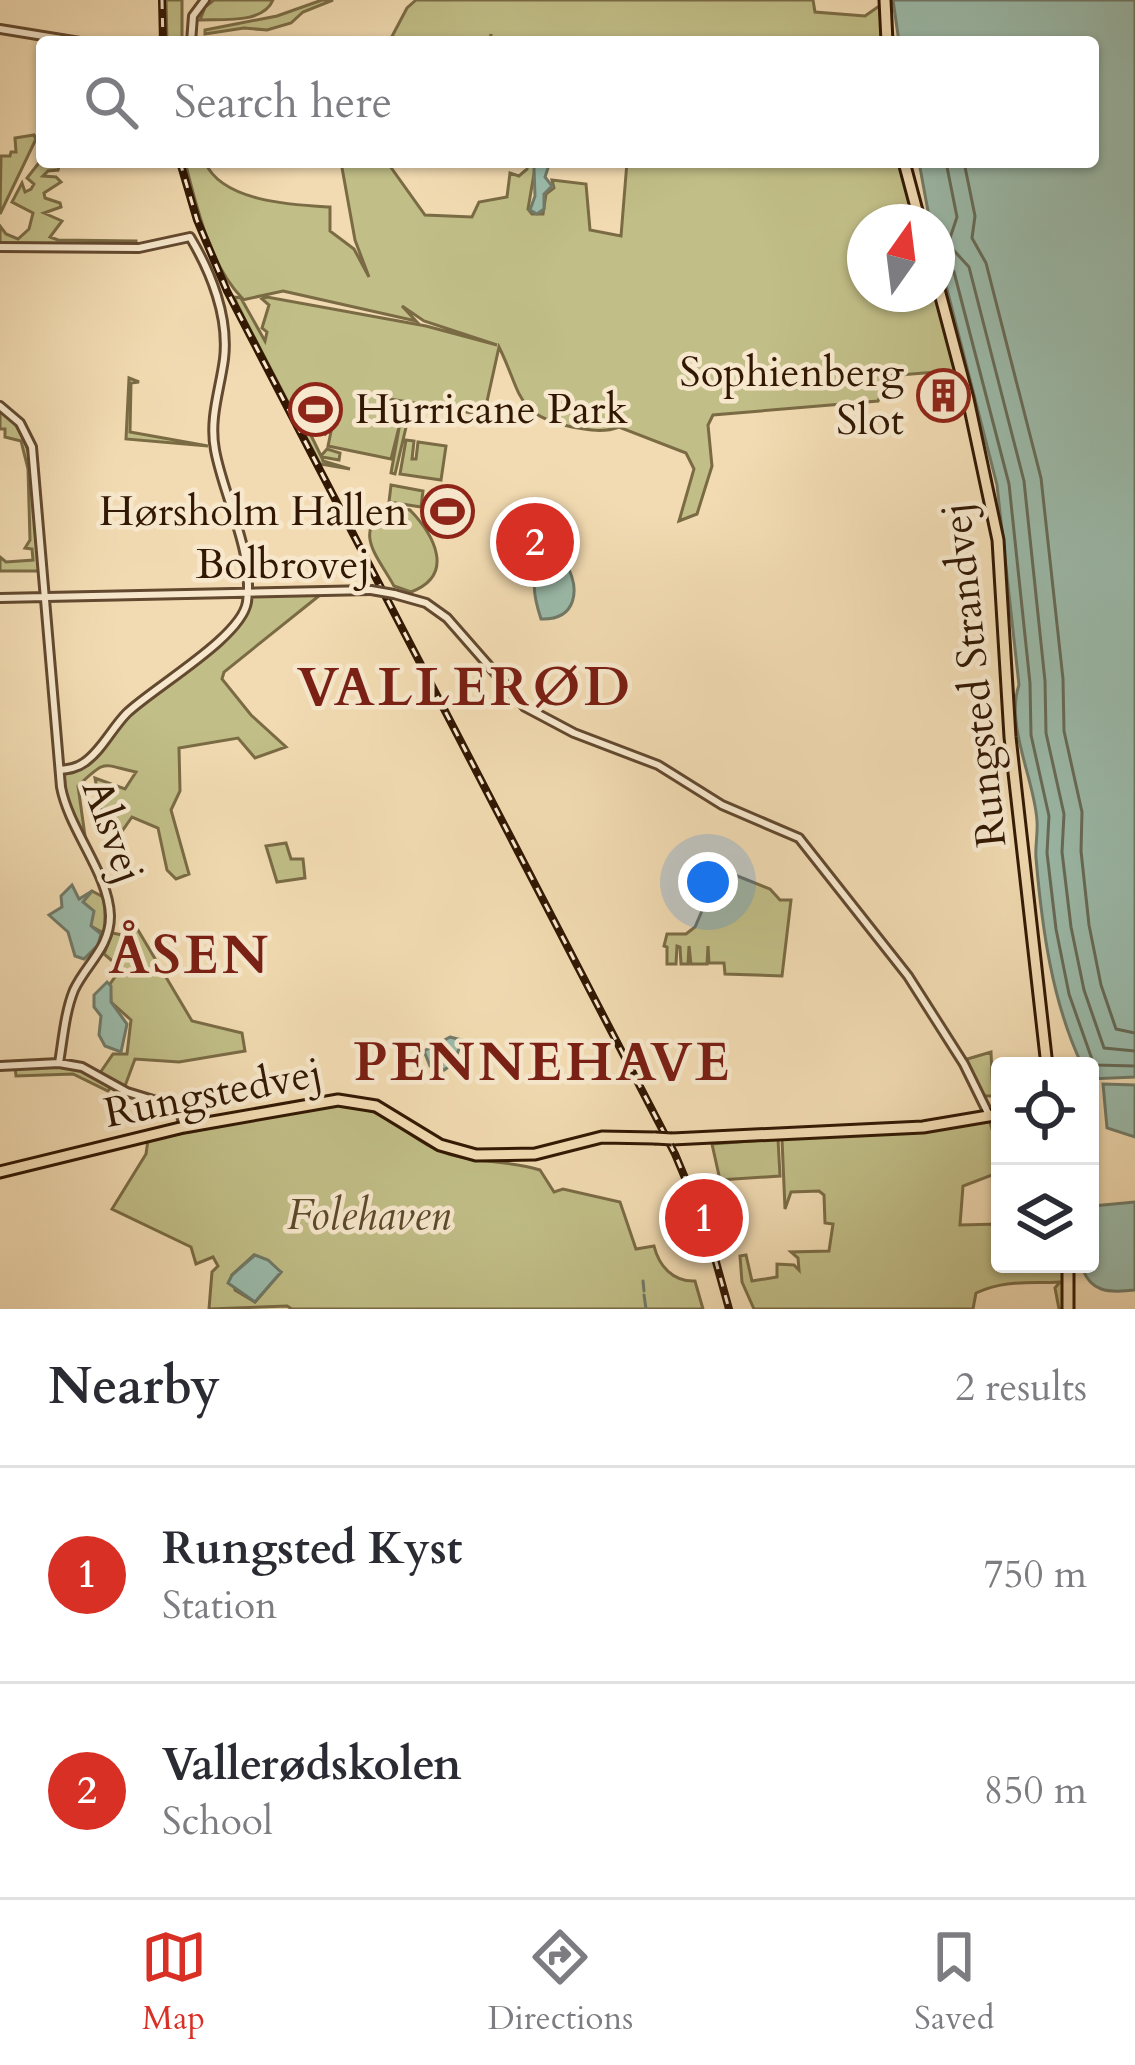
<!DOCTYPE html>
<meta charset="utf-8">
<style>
:root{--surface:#fff;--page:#f7f7f7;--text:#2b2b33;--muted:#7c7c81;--line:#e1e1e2;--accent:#d93025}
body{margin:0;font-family:Cardo,serif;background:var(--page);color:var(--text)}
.controls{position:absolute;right:36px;bottom:36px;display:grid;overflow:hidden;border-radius:12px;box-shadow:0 3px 9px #0004}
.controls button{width:108px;height:108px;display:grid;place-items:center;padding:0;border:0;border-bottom:3px solid var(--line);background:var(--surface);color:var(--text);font:60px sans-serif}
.compass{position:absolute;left:847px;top:204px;width:108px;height:108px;border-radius:50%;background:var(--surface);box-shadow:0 3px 9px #0004;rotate:14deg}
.you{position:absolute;left:708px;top:882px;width:42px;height:42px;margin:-30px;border:9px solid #fff;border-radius:50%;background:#1a73e8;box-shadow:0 0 0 18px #1a73e833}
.badge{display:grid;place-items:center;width:78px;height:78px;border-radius:50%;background:var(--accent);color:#fff;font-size:39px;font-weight:700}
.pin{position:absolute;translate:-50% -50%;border:6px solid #fff;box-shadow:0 3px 12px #0006}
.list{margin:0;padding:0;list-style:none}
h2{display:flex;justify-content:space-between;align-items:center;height:156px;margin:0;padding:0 48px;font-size:51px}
h2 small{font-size:39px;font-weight:400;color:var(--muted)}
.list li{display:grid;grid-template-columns:78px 1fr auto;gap:36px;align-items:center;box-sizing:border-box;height:216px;padding:0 48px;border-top:3px solid var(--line)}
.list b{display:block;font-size:45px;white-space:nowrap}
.list p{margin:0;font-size:39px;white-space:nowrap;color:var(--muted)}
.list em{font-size:39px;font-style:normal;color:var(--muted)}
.icon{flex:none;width:66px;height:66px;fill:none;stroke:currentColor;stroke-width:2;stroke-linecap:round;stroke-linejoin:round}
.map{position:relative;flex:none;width:1135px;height:1309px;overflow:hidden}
.search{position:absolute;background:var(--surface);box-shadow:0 3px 9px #0004;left:36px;right:36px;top:36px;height:132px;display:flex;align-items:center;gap:30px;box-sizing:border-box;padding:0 42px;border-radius:12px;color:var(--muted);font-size:45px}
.sheet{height:588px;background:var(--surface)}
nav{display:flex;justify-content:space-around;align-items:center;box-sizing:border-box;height:168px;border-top:3px solid var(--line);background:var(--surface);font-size:33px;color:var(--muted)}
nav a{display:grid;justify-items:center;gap:6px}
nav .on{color:var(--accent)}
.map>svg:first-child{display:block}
</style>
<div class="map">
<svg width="1135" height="1309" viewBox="0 0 1135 1309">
<rect width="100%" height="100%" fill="#f2dbb2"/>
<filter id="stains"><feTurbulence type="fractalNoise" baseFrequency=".00167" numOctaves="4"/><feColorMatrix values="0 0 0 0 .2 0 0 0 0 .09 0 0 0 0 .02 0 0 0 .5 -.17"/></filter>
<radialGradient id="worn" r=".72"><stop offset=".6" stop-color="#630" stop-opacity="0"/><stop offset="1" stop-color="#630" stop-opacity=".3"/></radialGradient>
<path fill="#c1be87" stroke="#7a6b45" stroke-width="3" fill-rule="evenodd" d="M166,0H182V42H167Z
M214,0H273C263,24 223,19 200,20L205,7Z
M322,0H333L303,12L291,23L267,30L244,28L205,34V30L277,16Z
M416,0H813L815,12L865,16L882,4L883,42H491V34L489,42H389L407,8Z
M34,135L36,139L0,214L1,156H10L11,152H16L15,138Z
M42,159L60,162L58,170L48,171L43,176L56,177L61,182L44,193L45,198L60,203L61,207L44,213L62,221L50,237L58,240L136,241V246L0,245V226L6,234L18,239L29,229L33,213L12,202L22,183L25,192L31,189L34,184L27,178Z
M185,162H205C222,202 293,205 330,207V231L354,249L369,277L355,240L341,162H387L425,215L472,217L479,202L507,197L510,173L519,176L527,169V162H536L528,209L532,214H543L546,194L554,188L552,180L586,184L590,230L621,236L627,162H900L917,222H865V294H936L962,388L959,393L948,371L888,376L878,401L713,415L708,425L712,466L697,514L679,521L694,469L686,453L619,427C604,433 588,430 572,427C514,415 522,393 499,347L484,415L384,398L382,406L402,411L411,406L395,474L391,473L400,423L391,459L328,446L338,398L334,395L325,434L306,425L321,456L327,449L340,453L339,460L322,457L323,461L350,469L320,464L238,306L234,297L242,298C209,264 197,207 185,162ZM283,291L416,321L402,306L424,321L497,345L426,326L267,297L262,299L269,305L262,328L267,332L265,341L242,300Z
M129,378L139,382L131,383L130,432L208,446L126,439Z
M0,408C44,441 36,521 40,571H0V557L6,562L33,560L32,549L25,548L30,540L28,469L21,441L5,437V429H0Z
M406,440L414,441L412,459H416L418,442L446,446L441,480L400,474Z
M391,485L423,491L421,507L389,502Z
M390,507L410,510C434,535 456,575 411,592L394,586C377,555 351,531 390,507Z
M317,593L320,595L224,672L222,679L251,715L286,747L255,758L238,738L179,748L180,791L171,810L189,874L176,879L167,870L158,828L132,817L120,834L104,826L95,778L125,789L136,772C102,765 107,758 78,786L86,843L66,797L64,775L94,758L128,717L236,628L251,596Z
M286,843L291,859H303L305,878L277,882L266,846Z
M720,869L770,889L780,900H791L782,976L725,974L724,963H709L708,946L707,964H691L689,946L688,964H681L680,947L677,946L676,964H667V947L664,946L667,934H686L695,927Z
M92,891L105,898V934L91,926L82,902Z
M135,925L192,1021L242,1033L245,1051L179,1062L135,1059L125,1086L100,1073L113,1054H127L131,1020L111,1002L110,984L117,974L113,971L116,964L104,954L112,933L128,936Z
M991,1052L993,1096H981L964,1060Z
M58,1065L71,1066L111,1087L108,1091L73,1074L16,1076L15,1067Z
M327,1105C393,1102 403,1143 456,1156C484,1163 512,1161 540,1170L554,1192L563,1189L620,1202L636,1249L654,1246C659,1266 673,1282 695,1281L703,1309H292L287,1306L209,1309L212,1272L218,1266L213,1257L196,1264L191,1247L112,1209L146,1154L148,1140ZM254,1255L281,1272L255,1302L235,1290L232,1275Z
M989,1119L994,1136L1000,1137V1172L963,1186L960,1225L1000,1224V1264H1065L1064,1309H1059L1055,1288L1060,1282C1031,1284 1006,1279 976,1293L973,1309H754L742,1282L740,1256L746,1255L752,1281L777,1277V1264L794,1265L799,1270L798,1258L791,1252L829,1251L833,1224L825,1223L824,1195L819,1191L791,1192L785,1209L782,1139L897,1132Z
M778,1139L780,1176L720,1180L712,1144Z"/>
<path fill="#9bbbab" stroke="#717a68" stroke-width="3" d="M893,0H1135V1077L1090,1079V1066L1082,1065C1052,1002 1042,928 1036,858C1035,846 1038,833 1037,821C1035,781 1005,725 1019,685L997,485L937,250V222H930L919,162H1093V42H899Z
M538,162H550L545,177L552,186L544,194V209L537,214L530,210L535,196L534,168Z
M554,558L565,562C581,589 577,620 541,619C534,598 526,567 554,558Z
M72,885L79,899L92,891L83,902L94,911L91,926L101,934L98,945L84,959L75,956L68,932L49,915L62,907L61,896Z
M107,982L111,986V1002L127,1024L121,1052L105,1046L99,1035L101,1016L94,1007V995Z
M450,1037L462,1040L454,1063L444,1070L430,1066L424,1051Z
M1103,1084L1135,1085V1137L1107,1128Z
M1135,1202V1290C1109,1293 1089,1293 1081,1264H1090V1210L1093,1206Z
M255,1255L268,1260L281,1272L255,1302L228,1283L232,1275Z"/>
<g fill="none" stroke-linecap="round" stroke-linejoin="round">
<path stroke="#666a57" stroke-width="3" d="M946,162L957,217L948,244L969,267L1024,481L1045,681L1046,733L1064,814L1062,852L1071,927L1084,990L1104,1048L1135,1051
M964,162L975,216L972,238L986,263L1041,478L1063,679L1064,731L1082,812L1081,851L1089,925L1101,985L1116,1029L1135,1033
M937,261L947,263L954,272L1009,484L1030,683L1031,735L1049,816L1047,853L1056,929L1069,994L1094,1065L1135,1066"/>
<path stroke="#717a68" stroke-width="3" d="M643,1281L644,1291
M644,1295L646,1309"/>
<defs>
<path id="minor" d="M0,29L80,42
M191,42L193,16L205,0
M0,247L139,248L190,237C211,272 229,317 224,359C220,390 209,418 215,450C224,499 254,550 247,602C242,637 154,687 127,713C112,728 102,750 85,762C77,768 69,769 60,770
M0,406L20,423L32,447L61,787C69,830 109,874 110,916C110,948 86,964 74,990C65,1012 63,1039 59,1063
M394,594L426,603L447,618L525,707L574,733L658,765L722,805L799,838L908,976L964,1064L989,1115
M0,598L371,590
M0,1066L59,1063L82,1067L127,1092L173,1106L180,1112L184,1126"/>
<path id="major" d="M885,0L887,42
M904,162L920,222
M937,282L968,399L998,540L1010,737L1047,1066
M672,1139L923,1127L1000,1114
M0,1172L184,1127L338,1100L376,1106L440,1145L476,1155L535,1154L602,1137L655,1138
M1068,1309V1264"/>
</defs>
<use href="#minor" stroke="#62492f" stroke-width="12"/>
<use href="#major" stroke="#321803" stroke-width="15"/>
<use href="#minor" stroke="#f7e8cd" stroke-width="6"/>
<use href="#major" stroke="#f2dbb2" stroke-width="9"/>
<defs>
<path id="rail" d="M162,0L163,42
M180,162L197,220L227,291L675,1154L708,1233L729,1309"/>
</defs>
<use href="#rail" stroke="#321803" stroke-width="8"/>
<use href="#rail" stroke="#f7e8cd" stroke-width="3" stroke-dasharray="9" stroke-linecap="butt"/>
<defs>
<path id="minor-bridge" d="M371,590L394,594"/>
<path id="major-bridge" d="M655,1138L672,1139"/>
</defs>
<use href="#minor-bridge" stroke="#62492f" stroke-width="12" stroke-linecap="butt"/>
<use href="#major-bridge" stroke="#321803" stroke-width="15" stroke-linecap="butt"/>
<use href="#minor-bridge" stroke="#f7e8cd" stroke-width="6"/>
<use href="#major-bridge" stroke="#f2dbb2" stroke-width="9"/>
</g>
<defs>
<symbol id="building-ring" viewBox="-11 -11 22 22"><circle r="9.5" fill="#f7e8cd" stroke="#8f2418" stroke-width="1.5"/><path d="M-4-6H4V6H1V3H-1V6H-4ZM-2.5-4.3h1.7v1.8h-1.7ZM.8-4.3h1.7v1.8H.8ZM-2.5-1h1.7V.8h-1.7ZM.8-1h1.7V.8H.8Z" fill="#8f2418"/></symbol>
<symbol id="stadium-ring" viewBox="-11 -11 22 22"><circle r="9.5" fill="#f7e8cd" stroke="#8f2418" stroke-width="1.5"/><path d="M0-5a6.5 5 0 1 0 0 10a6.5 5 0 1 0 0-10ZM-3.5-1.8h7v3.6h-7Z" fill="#8f2418"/></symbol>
</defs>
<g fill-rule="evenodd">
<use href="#building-ring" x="914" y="366" width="59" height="59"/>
<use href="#stadium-ring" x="286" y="380" width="59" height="59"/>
<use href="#stadium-ring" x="418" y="482" width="59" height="59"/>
</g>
<g text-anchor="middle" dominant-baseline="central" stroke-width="9" stroke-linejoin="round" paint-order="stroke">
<g font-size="42" fill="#321803" stroke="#f7e8cd" text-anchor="end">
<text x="904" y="372">Sophienberg<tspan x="904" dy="48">Slot</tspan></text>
<text x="355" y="409" text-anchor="start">Hurricane Park</text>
<text x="408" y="511">Hørsholm Hallen</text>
</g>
<g font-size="42" fill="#321803" stroke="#f7e8cd">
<text x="283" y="564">Bolbrovej</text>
<text transform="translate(974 675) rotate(-96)">Rungsted Strandvej</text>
<text transform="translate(113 831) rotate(70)">Alsvej</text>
<text transform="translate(213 1093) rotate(-11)">Rungstedvej</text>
</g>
<g font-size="42" font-style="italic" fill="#5d4a2b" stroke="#f7e8cd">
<text x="369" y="1215">Folehaven</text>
</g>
<g font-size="54" font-weight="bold" letter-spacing="3" fill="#7a1f14" stroke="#f7e8cd">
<text x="465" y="688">VALLERØD</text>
<text x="190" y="956">ÅSEN</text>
<text x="543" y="1063">PENNEHAVE</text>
</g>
</g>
<rect width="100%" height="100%" filter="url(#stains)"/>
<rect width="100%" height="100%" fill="url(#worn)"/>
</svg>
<div class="controls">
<button><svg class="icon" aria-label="locate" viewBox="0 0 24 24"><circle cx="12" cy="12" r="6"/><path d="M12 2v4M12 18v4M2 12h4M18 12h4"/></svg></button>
<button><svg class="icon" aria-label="layers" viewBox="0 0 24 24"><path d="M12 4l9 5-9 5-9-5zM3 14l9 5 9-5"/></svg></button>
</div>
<svg class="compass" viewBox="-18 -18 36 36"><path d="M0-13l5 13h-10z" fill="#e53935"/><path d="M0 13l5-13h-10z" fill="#7c7c81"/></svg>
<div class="you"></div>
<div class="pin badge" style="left:704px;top:1218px">1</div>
<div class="pin badge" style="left:535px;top:542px">2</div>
<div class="search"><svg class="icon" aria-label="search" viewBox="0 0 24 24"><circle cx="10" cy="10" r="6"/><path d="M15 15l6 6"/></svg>Search here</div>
</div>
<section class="sheet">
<h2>Nearby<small>2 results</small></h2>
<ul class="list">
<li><span class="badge">1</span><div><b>Rungsted Kyst</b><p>Station</p></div><em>750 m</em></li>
<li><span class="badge">2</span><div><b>Vallerødskolen</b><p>School</p></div><em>850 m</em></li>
</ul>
</section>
<nav>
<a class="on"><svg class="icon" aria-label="map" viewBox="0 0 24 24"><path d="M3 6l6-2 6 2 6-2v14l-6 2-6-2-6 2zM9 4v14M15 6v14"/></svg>Map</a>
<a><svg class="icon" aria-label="directions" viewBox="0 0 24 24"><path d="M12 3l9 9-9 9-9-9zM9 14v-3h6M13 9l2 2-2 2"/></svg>Directions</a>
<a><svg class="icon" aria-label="saved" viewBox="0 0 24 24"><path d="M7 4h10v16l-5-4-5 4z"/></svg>Saved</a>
</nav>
